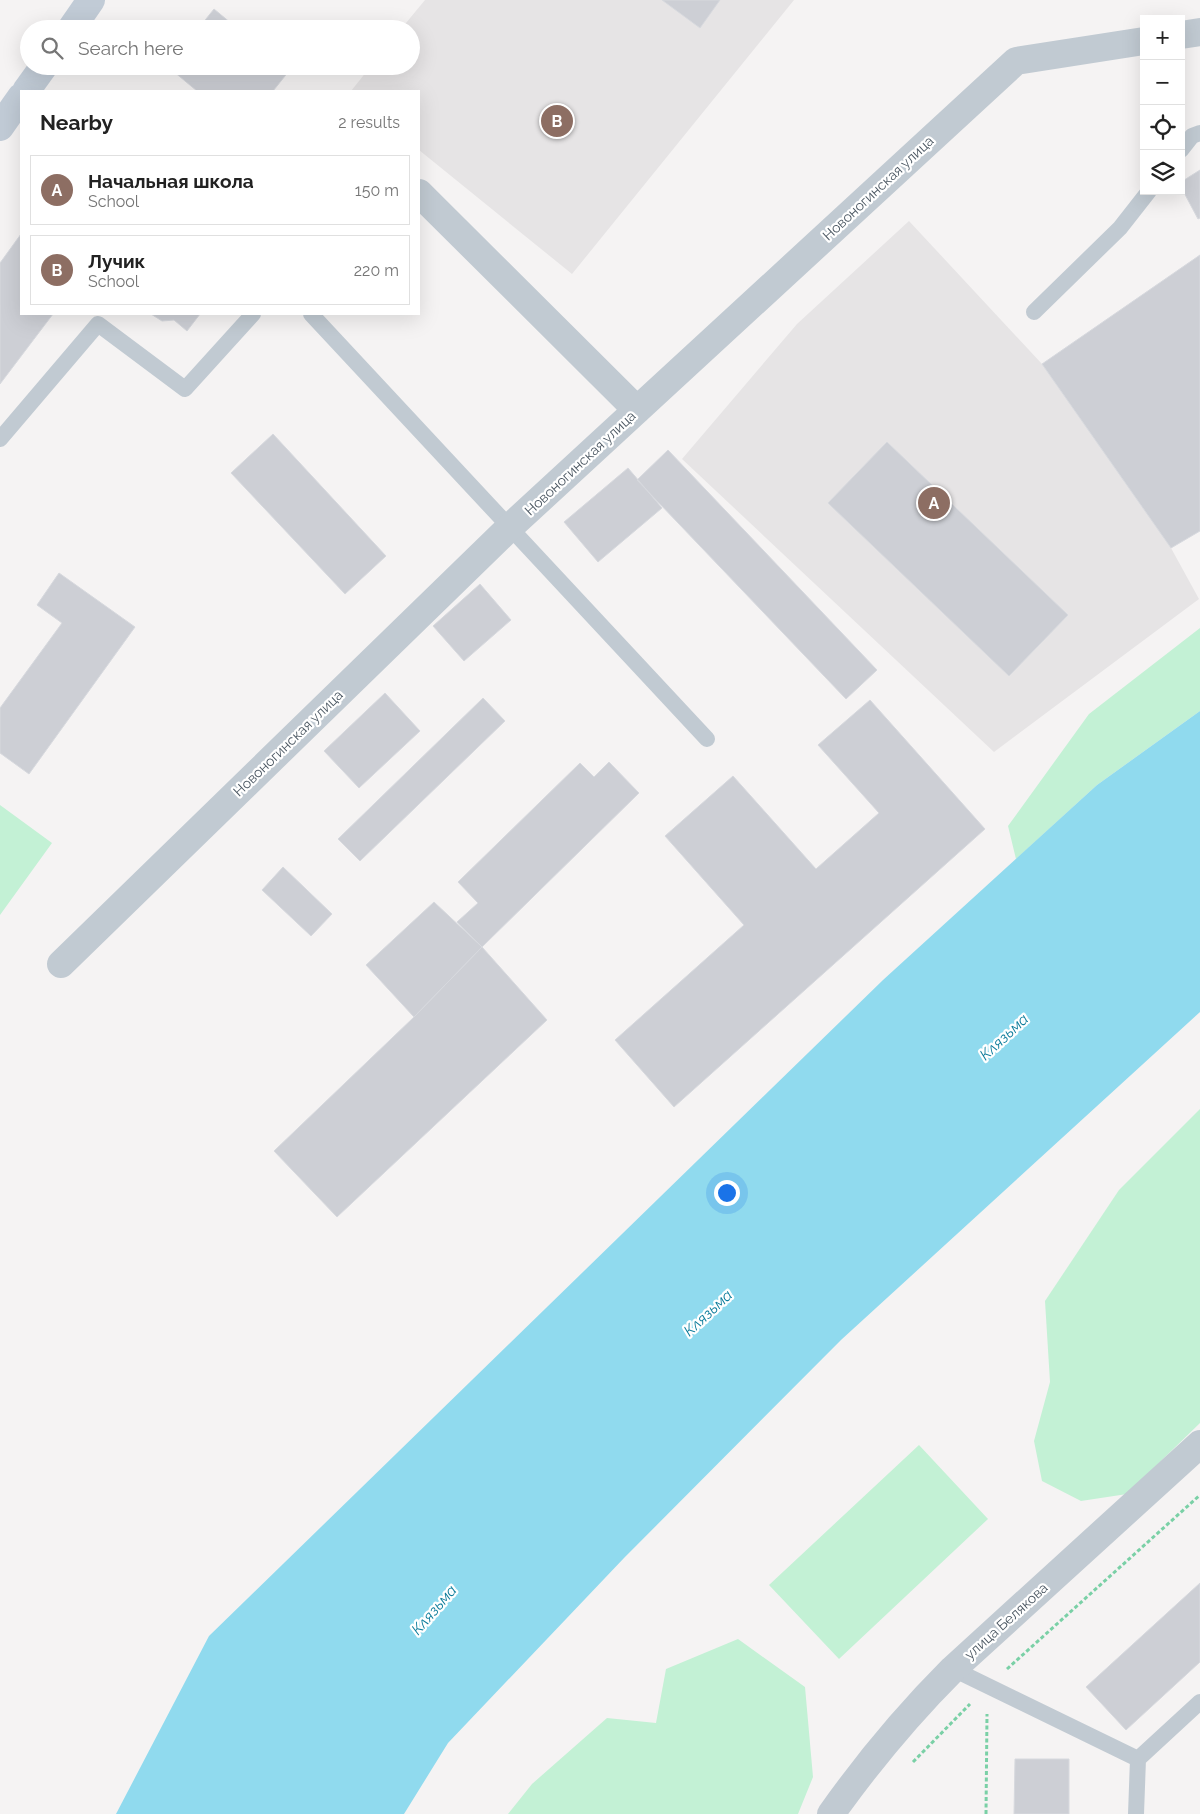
<!DOCTYPE html>
<meta charset="utf-8">
<style>
:root{--surface:#fff;--page:#f6f6f6;--text:#222;--muted:#767676;--line:#e0e0e0;--accent:#111827}
body{margin:0;font-family:Raleway,sans-serif;background:var(--page);color:var(--text)}
.controls{position:absolute;right:15px;top:15px;display:grid;overflow:hidden;border-radius:0px;box-shadow:0 5px 20px #0002}
.controls button{width:45px;height:45px;display:grid;place-items:center;padding:0;border:0;border-bottom:1px solid var(--line);background:var(--surface);color:var(--text);font:25px sans-serif}
.you{position:absolute;left:726px;top:1192px;width:18px;height:18px;margin:-12px;border:4px solid #fff;border-radius:50%;background:#1a73e8;box-shadow:0 0 0 8px #1a73e833}
.badge{display:grid;place-items:center;width:32px;height:32px;border-radius:50%;background:var(--accent);color:#fff;font-size:16px;font-weight:700}
.pin{position:absolute;translate:-50% -50%;border:2px solid #fff;box-shadow:0 1px 5px #0006}
.list{margin:0;padding:0;list-style:none}
h2{display:flex;justify-content:space-between;align-items:center;height:65px;margin:0;padding:0 20px;font-size:21px}
h2 small{font-size:16px;font-weight:400;color:var(--muted)}
.list li{display:grid;grid-template-columns:32px 1fr auto;gap:15px;align-items:center;box-sizing:border-box;height:70px;margin:0 10px 10px;padding:0 10px;border:1px solid var(--line);border-radius:0px}
.list b{display:block;font-size:19px;white-space:nowrap}
.list p{margin:0;font-size:16px;white-space:nowrap;color:var(--muted)}
.list em{font-size:16px;font-style:normal;color:var(--muted)}
.icon{flex:none;width:28px;height:28px;fill:none;stroke:currentColor;stroke-width:2;stroke-linecap:round;stroke-linejoin:round}
.map{position:relative;flex:none;width:1200px;height:1814px;overflow:hidden}
.search{position:absolute;background:var(--surface);box-shadow:0 5px 20px #0002;left:20px;top:20px;width:400px;height:55px;display:flex;align-items:center;gap:12px;box-sizing:border-box;padding:0 18px;border-radius:28px;color:var(--muted);font-size:19px}
.panel{position:absolute;background:var(--surface);box-shadow:0 5px 20px #0002;left:20px;top:90px;width:400px;height:225px;border-radius:0px}
.map>svg:first-child{display:block}
</style>
<div class="map">
<svg width="1200" height="1814" viewBox="0 0 1200 1814">
<rect width="100%" height="100%" fill="#f5f3f3"/>
<path fill="#e6e4e5" d="M425,0H794L572,274L419,150V91H351L371,66H411V29H401Z
M909,221L1042,364L1171,548L1199,599L994,752L682,459L797,324Z"/>
<path fill="#c3f1d5" d="M1200,628V711L1097,785L1016,859L1008,826L1089,714Z
M0,805L52,843L0,915Z
M1200,1109V1423L1127,1494L1081,1501L1042,1481L1034,1441L1050,1382L1045,1301L1119,1190Z
M919,1445L988,1519L839,1659L769,1585Z
M738,1639L805,1687L813,1777L798,1814H508L532,1784L607,1718L656,1723L666,1669Z"/>
<path fill="#90daee" d="M1200,711V1012L841,1340L624,1558L448,1743L404,1814H116L209,1636L883,980L1097,785Z"/>
<path fill="#cdcfd5" stroke="#d7d9de" d="M662,0H720L700,28Z
M214,9L238,29H198Z
M167,66H284L289,71L273,91H197Z
M1200,170V218L1198,219L1181,187V182Z
M21,234V314H53L0,384V263Z
M1200,255V531L1171,548L1042,364Z
M151,314H200L187,331L174,320L162,321Z
M273,434L386,556L345,594L231,473Z
M887,442L1068,615L1009,676L828,503Z
M668,450L877,670L846,699L637,480Z
M628,468L662,508L598,562L564,522Z
M59,573L135,627L29,774L0,753V708L62,623L37,605Z
M480,584L511,620L464,661L433,626Z
M385,693L420,731L359,788L324,751Z
M483,698L505,721L360,861L338,839Z
M870,700L985,829L674,1107L615,1040L744,925L665,836L733,776L816,869L879,813L818,745Z
M609,762L639,793L482,947L457,922L478,903L458,882L580,763L594,777Z
M283,867L332,914L311,936L262,890Z
M434,902L482,947L414,1017L366,965Z
M482,947L547,1020L337,1217L274,1151L414,1017Z
M1200,1583V1662L1126,1730L1086,1687Z
M1015,1759H1069V1814H1014Z"/>
<g fill="none" stroke-linecap="round" stroke-linejoin="round">
<path stroke="#7ad0a6" stroke-width="3" stroke-dasharray="4 2.5" stroke-linecap="butt" d="M1007,1669L1200,1495
M913,1762L970,1704
M986,1814L987,1714"/>
<path stroke="#c1cad2" stroke-width="16" d="M1181,150L1192,136L1200,133
M1034,312L1120,228L1149,191
M311,314L707,739
M0,439L98,324L185,389L253,314
M953,1669L1138,1759
M1136,1814L1138,1759L1200,1702"/>
<path stroke="#c1cad2" stroke-width="28" d="M1181,35L1200,32
M419,193L637,410
M61,964L510,527L1016,61L1144,41
M831,1814C868,1762 908,1714 953,1669L1200,1444"/>
<path stroke="#c1cbd6" stroke-width="28" d="M71,29L91,0
M26,91L44,66
M0,127L21,97"/>
</g>
<g text-anchor="middle" dominant-baseline="central" stroke-width="4.5" stroke-linejoin="round" paint-order="stroke">
<g font-size="14" fill="#4a5661" stroke="#fff">
<text transform="translate(878 188) rotate(-43)">Новоногинская улица</text>
<text transform="translate(580 463) rotate(-43)">Новоногинская улица</text>
<text transform="translate(288 743) rotate(-44)">Новоногинская улица</text>
<text transform="translate(1006 1621) rotate(-42)">улица Белякова</text>
</g>
<g font-size="15" font-style="italic" fill="#0c7c9b" stroke="#fff">
<text transform="translate(1004 1037) rotate(-43)">Клязьма</text>
<text transform="translate(708 1313) rotate(-43)">Клязьма</text>
<text transform="translate(434 1610) rotate(-49)">Клязьма</text>
</g>
</g>
</svg>
<div class="controls">
<button>+</button>
<button>−</button>
<button><svg class="icon" aria-label="locate" viewBox="0 0 24 24"><circle cx="12" cy="12" r="6"/><path d="M12 2v4M12 18v4M2 12h4M18 12h4"/></svg></button>
<button><svg class="icon" aria-label="layers" viewBox="0 0 24 24"><path d="M12 4l9 5-9 5-9-5zM3 14l9 5 9-5"/></svg></button>
</div>
<div class="you"></div>
<div class="pin badge" style="left:934px;top:503px;background:#8d6e63">A</div>
<div class="pin badge" style="left:557px;top:121px;background:#8d6e63">B</div>
<div class="search"><svg class="icon" aria-label="search" viewBox="0 0 24 24"><circle cx="10" cy="10" r="6"/><path d="M15 15l6 6"/></svg>Search here</div>
<section class="panel">
<h2>Nearby<small>2 results</small></h2>
<ul class="list">
<li><span class="badge" style="background:#8d6e63">A</span><div><b>Начальная школа</b><p>School</p></div><em>150 m</em></li>
<li><span class="badge" style="background:#8d6e63">B</span><div><b>Лучик</b><p>School</p></div><em>220 m</em></li>
</ul>
</section>
</div>
